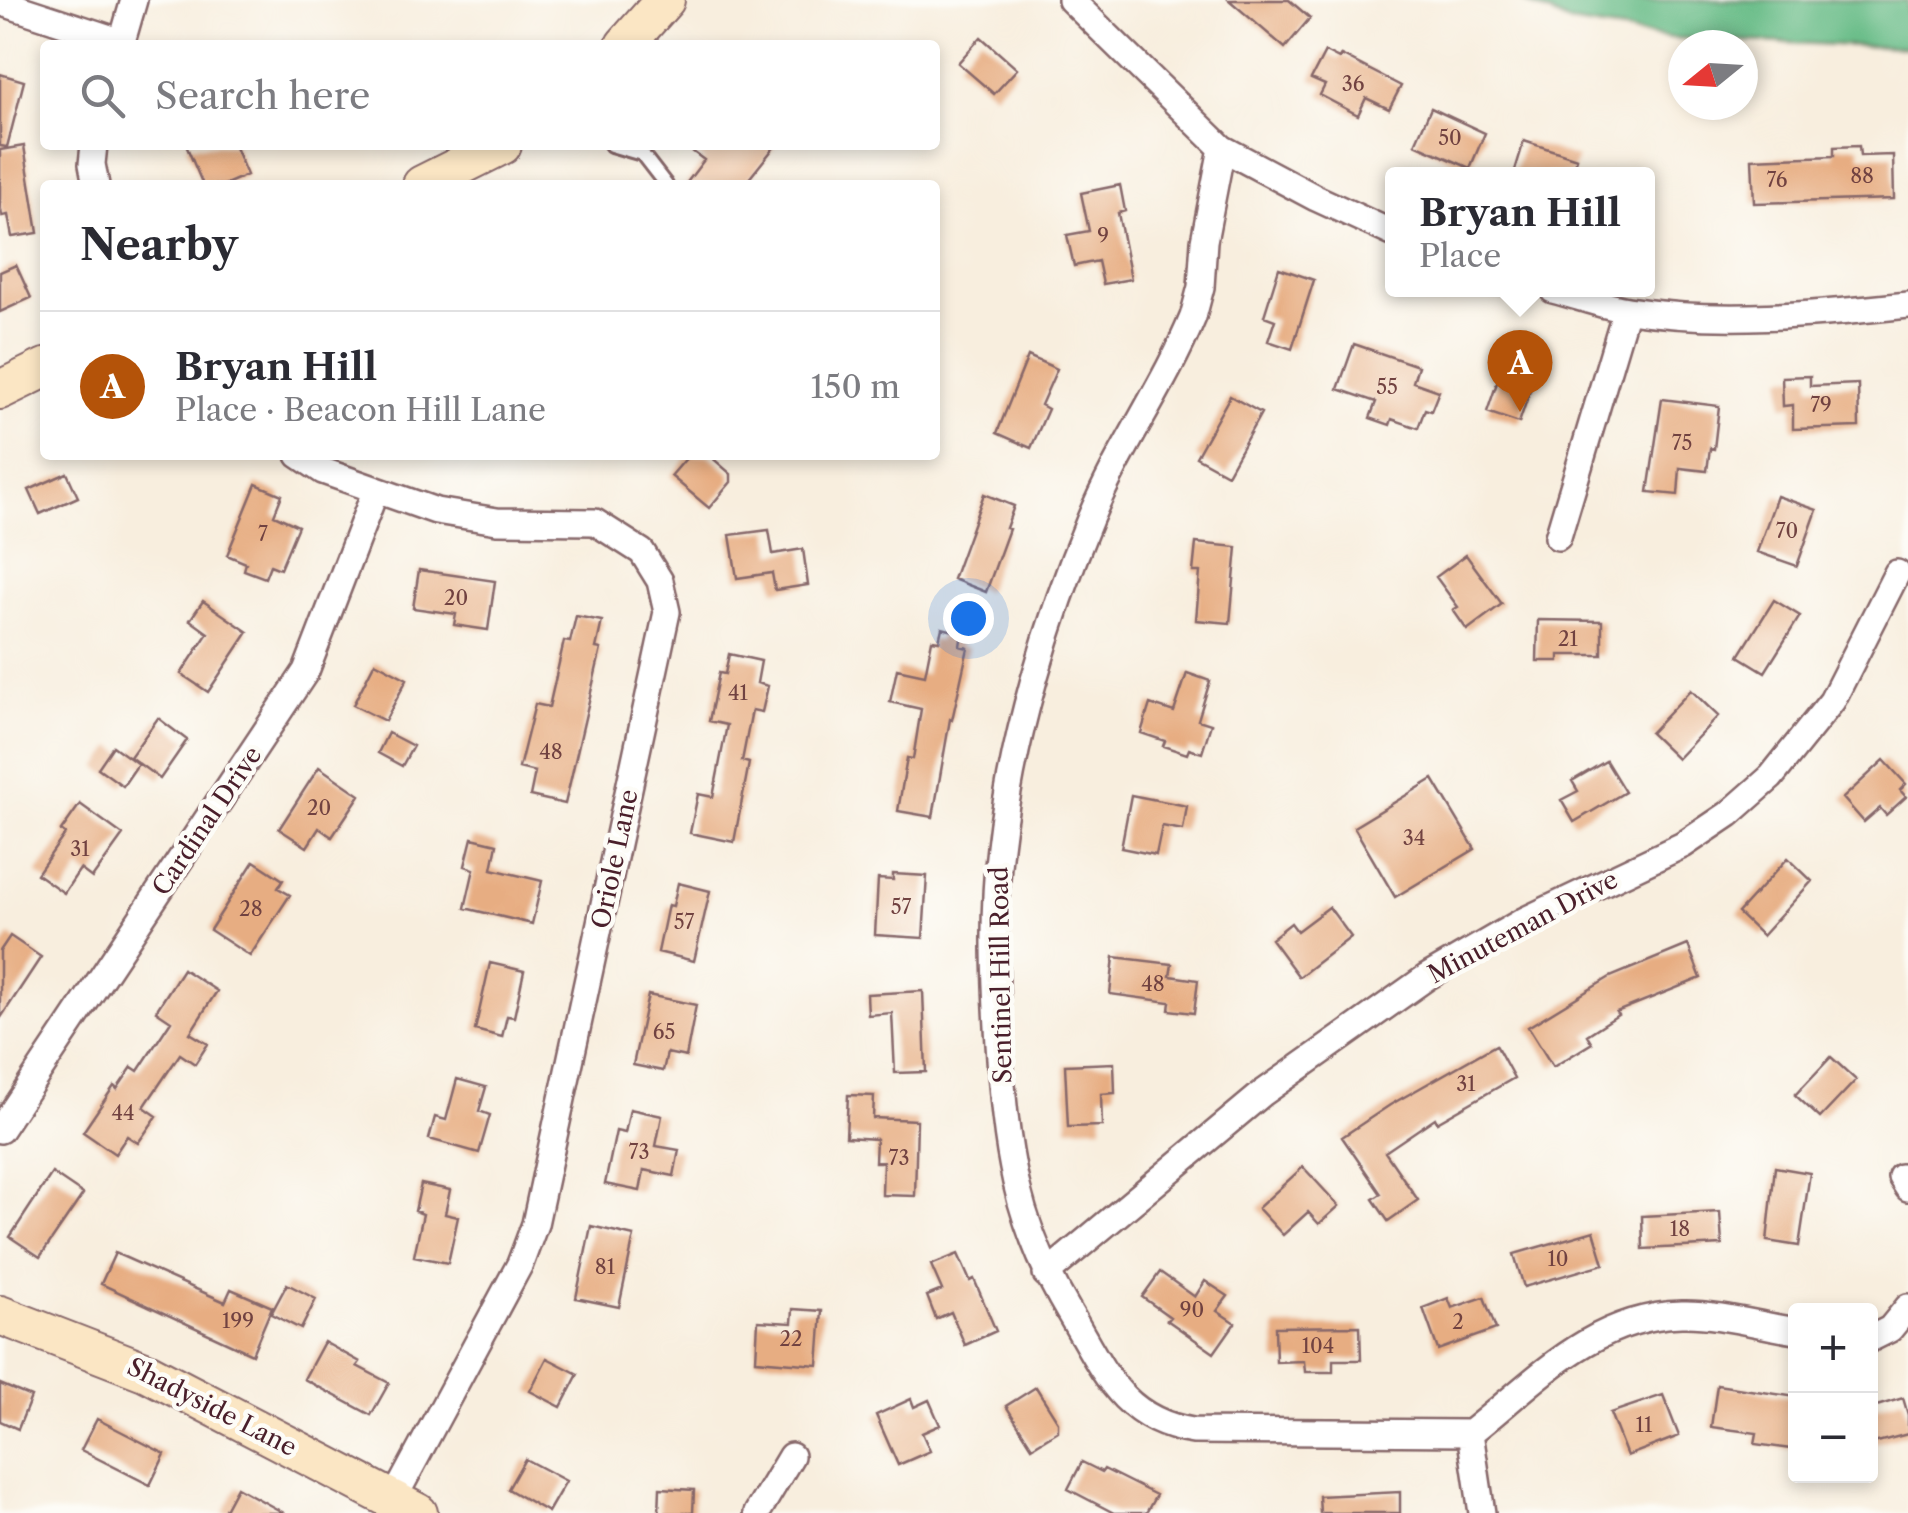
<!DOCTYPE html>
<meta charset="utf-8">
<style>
:root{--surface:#fff;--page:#f7f7f7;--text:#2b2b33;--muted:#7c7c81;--line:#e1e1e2;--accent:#b45309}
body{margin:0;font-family:"Libre Caslon Text",serif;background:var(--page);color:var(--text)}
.controls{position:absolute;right:30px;bottom:30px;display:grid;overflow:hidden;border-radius:10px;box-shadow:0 5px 15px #0003}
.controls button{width:90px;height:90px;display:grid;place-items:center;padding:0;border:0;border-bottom:2px solid var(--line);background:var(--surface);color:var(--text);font:50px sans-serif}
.compass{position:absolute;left:1668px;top:30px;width:90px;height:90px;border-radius:50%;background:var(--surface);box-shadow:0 5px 15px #0003;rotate:252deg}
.you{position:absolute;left:968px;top:618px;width:35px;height:35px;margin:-25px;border:8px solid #fff;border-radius:50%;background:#1a73e8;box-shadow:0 0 0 15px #1a73e833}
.badge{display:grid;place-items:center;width:65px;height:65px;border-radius:50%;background:var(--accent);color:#fff;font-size:32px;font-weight:700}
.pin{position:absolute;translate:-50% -82px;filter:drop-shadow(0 2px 5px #0008)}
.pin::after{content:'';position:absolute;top:52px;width:35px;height:30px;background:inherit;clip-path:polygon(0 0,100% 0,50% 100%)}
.popup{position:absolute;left:1385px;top:167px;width:270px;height:130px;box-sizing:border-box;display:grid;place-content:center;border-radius:10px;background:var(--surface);filter:drop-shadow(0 2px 8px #0005);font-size:32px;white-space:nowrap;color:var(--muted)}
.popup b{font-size:38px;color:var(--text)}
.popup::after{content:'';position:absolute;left:50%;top:100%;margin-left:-20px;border:20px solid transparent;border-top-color:var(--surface)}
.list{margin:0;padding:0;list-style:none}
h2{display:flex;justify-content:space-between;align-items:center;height:130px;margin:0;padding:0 40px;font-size:42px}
h2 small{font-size:32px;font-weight:400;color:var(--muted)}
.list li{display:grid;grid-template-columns:65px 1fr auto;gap:30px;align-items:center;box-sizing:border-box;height:150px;padding:0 40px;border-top:2px solid var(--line)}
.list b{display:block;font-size:38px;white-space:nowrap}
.list p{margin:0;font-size:32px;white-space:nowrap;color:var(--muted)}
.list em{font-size:32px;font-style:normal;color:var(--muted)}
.icon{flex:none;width:55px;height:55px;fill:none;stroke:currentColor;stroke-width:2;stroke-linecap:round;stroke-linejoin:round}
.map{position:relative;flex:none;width:1908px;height:1513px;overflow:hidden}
.search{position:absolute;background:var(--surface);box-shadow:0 5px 15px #0003;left:40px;top:40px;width:900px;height:110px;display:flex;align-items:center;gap:25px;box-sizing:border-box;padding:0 35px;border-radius:10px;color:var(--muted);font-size:38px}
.panel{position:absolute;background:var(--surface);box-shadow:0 5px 15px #0003;left:40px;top:180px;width:900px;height:280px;border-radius:10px}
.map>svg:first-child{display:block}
</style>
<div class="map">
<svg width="1908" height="1513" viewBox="0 0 1908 1513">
<rect width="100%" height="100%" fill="#fdfcf7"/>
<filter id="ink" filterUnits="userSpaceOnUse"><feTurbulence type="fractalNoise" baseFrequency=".01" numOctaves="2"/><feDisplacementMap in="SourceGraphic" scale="20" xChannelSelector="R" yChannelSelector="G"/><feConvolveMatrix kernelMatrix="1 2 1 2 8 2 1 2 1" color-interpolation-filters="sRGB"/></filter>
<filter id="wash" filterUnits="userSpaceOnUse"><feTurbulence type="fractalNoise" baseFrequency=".0048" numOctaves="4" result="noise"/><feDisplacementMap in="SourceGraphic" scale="40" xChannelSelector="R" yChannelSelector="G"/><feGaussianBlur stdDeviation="2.25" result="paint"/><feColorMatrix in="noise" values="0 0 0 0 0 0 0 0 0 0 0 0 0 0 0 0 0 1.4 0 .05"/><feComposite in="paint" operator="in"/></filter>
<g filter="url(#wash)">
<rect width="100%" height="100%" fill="#f8eede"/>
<path fill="#6cbe8a" stroke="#5b6e5a" stroke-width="2.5" d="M1521,0H1908V48L1672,38L1570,23Z"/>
<g id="blocks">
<path fill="#e7ad82" d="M1229,0H1289L1310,18L1285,48Z
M981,37L1017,69L994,94L958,63Z
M1325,52L1339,59L1341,55L1401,86L1389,109L1366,98L1358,115L1320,95L1325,85L1311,79Z
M0,74L24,81L7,147L0,146Z
M1431,108L1485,133L1470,168L1415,144Z
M1524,141L1577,158L1572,174H1514Z
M186,145H234L247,175L224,185H203Z
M684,145H776L744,185H685L704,160Z
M24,146L38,233L12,237L8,215L2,216L0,204V150Z
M1859,146L1860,156L1893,155L1894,199L1754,203L1752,159L1834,156V147Z
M1120,185L1125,211L1118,213L1131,279L1103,284L1098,261L1074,266L1067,235L1089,231L1081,193Z
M16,265L31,298L0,312V272Z
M1279,268L1314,280L1292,349L1268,341L1275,320L1264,316Z
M1354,344L1418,366L1413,382L1439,391L1431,411L1425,409L1418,428L1392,419L1390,425L1370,418L1376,402L1338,389Z
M1028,356L1057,369L1041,405L1048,409L1031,448L997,433Z
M1506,356L1538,367L1519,423L1487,412Z
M1810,376V386L1858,384L1859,427L1793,429V405L1783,406L1782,377Z
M1230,396L1261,413L1227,474L1196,457Z
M1662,399L1719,406L1714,449L1710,448L1707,471L1680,468L1678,495L1648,492Z
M689,455H709L731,474V482L709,508L671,476Z
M67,473L78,497L40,514L29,490Z
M256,484L282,495L274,515L298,526L280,569L270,565L265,578L244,570L246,563L227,555Z
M984,494L1014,506L1006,528L1009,529L986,592L953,579Z
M1777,496L1817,510L1797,566L1757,552Z
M769,530L773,554L803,549L808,585L775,590L772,573L737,578L730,535Z
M1196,543L1237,547L1230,623L1196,620L1200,572H1193Z
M1466,555L1502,604L1467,630L1453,610L1458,607L1436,577Z
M419,570L495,581L488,630L454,625L456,614L413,608Z
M1774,600L1800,616L1765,672L1739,656Z
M203,601L248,632L208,692L181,674L208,633L190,620Z
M576,616L602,621L596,648L601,649L565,804L530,796L535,772L519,768L535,704L549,707L564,641L570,642Z
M1538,620L1602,621V655H1559V661H1537Z
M942,628L962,633L960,646L968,648L952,720L950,719L933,817L898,811L907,758L913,759L921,709L890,702L897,669L925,675L932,640L939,641Z
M729,654L761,661L757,683L768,686L762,712L752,710L742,761L749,763L734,842L690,833L698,794L713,797L727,725L709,721L719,673L725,674Z
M375,662L407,679L385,721L353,705Z
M1187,673L1210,681L1198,720L1211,724L1202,753L1189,749L1187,754L1163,746L1165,741L1141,733L1150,704L1174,712Z
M1691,690L1718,716L1677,759L1650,733Z
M158,718L187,740L160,779L130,757Z
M388,733L413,746L402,766L378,753Z
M113,746L138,764L123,786L98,768Z
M1884,760L1906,784L1900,790L1906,797L1886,815L1880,808L1864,822L1843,798Z
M1606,761L1625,792L1574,822L1561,800L1578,791L1572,781Z
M319,767L360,795L332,837L319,828L307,847L279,829Z
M1433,779L1475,849L1395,897L1354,827Z
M1131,795L1187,806L1183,830L1162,826L1156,855L1121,848Z
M80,804L123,835L92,878L80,869L64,893L37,874L65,834L61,831Z
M472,838L497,844L492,869L542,881L532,924L465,908L474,869L465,866Z
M1788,858L1812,881L1762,936L1738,913Z
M254,861L283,880L278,888L290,895L250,956L210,930Z
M893,874L927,876L923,938L875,935L878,879L893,880Z
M678,883L710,891L694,961L658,952L668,905L673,906Z
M1329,907L1351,937L1299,977L1271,939L1291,923L1297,931Z
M10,936L41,957L0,1019V951Z
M1688,945L1701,978L1616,1012L1618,1015L1587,1035L1592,1043L1553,1067L1528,1027L1610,977Z
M1114,957L1172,964L1170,976L1198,980L1194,1013L1169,1010L1170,1002L1110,994Z
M490,963L524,971L514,1017L507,1016L502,1037L475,1030Z
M183,969L217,991L190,1033L208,1044L195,1064L180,1054L144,1107L157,1116L138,1143L127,1136L115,1154L83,1132L114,1086L117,1089L132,1067L138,1071L171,1021L156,1011Z
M923,991L926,1072L895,1073L892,1013L868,1015L867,994Z
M648,995L696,1005L686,1057L667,1053L663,1071L633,1065Z
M1496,1045L1514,1078L1437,1122L1435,1118L1385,1152L1418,1200L1388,1221L1373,1199L1381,1194L1342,1137L1390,1105Z
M1831,1057L1856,1080L1820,1118L1795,1095Z
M1114,1063L1115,1093L1101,1094L1102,1126L1068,1127L1065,1065Z
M457,1079L486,1087L479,1111L490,1115L479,1153L429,1139L435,1117L446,1120Z
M848,1095L874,1096L873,1118L917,1120L915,1196L882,1195L883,1162H875L876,1139L846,1137Z
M630,1109L662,1116L656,1146L679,1150L674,1176L644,1170L640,1191L605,1184L616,1131L625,1133Z
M1303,1167L1339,1206L1319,1224L1308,1212L1283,1235L1258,1208Z
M1775,1167L1810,1173L1799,1246L1767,1241Z
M52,1173L83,1194L40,1257L10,1237Z
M421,1184L450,1190L445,1214L458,1217L448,1263L414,1256L423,1214L415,1211Z
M1720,1212L1722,1245L1643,1249L1642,1216Z
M591,1226L634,1236L619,1307L576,1298Z
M1594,1231L1604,1264L1524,1287L1514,1254Z
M115,1253L225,1302L231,1289L272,1307L252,1354L101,1284Z
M958,1254L970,1281L974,1279L996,1331L965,1345L951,1312L936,1319L927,1296L942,1290L931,1265Z
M1160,1272L1195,1297L1205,1281L1228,1296L1217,1311L1235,1323L1214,1353L1167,1320L1170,1317L1142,1297Z
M287,1284L316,1299L301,1329L271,1314Z
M1484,1297L1496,1329L1438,1350L1423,1308L1448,1298L1452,1308Z
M793,1309L822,1311L818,1365L756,1360L758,1321L792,1323Z
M1360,1326L1361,1360H1333V1372H1305L1304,1361L1276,1362L1275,1327Z
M324,1342L360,1362L357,1366L389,1383L371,1415L304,1379Z
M547,1358L578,1374L561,1407L530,1391Z
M0,1384L31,1397L18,1429L0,1421Z
M1717,1385L1796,1397V1439H1793L1791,1449L1755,1444L1757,1433L1711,1427Z
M1036,1387L1058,1422V1431L1032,1447L1006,1406Z
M1663,1395L1679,1436L1627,1456L1610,1413Z
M1903,1398L1908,1415V1434L1870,1444V1408Z
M911,1399L914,1407L929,1400L940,1425L922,1433L930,1451L898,1465L876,1415Z
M97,1419L165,1454L150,1485L81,1450Z
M525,1459L566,1481L548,1512L508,1489Z
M1082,1462L1102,1472L1104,1469L1156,1495L1146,1513H1114L1068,1489Z
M237,1487L284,1513H223Z
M660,1488L694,1490L693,1513H659Z
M1400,1492V1513H1320L1319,1496Z"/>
</g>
</g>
<g filter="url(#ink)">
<use href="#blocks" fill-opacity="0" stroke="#87676a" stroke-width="2.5"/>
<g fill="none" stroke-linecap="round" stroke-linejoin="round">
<defs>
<path id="lane" d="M611,145L642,154L666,185"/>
<path id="street" d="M1071,0L1222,148L1316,198L1392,233
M0,2L122,42
M121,45L134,0
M94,145L92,164L96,185
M1222,148L1204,241L1201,287L1193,317C1164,387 1119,449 1090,519C1048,619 1012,740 1000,847C992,912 995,979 999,1044C1006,1148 1014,1220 1069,1312C1103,1369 1121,1420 1193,1431L1470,1433
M1553,290C1577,296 1603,306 1628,310C1720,324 1816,315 1908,305
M299,455L323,471L436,511L497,521L595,522L642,552L660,581L667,612L535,1224L520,1264L393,1500
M1558,537L1626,310
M0,1130L306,671L375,492
M1901,1177L1908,1188
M1046,1274L1263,1093L1427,977L1525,920L1683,845L1729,814L1771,777L1832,701L1897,573
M1870,1339L1890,1329L1908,1307
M757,1513L791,1456
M1482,1513L1470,1433C1535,1382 1591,1317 1681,1314C1718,1313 1758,1325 1796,1331"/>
<path id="secondary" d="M625,45L665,0
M422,185L502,145
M0,390L45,368
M0,1315L147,1372L418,1513"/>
</defs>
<use href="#lane" stroke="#87676a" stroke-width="18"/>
<use href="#street" stroke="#87676a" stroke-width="30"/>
<use href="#secondary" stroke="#87676a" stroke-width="42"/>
<use href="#lane" stroke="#fff" stroke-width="12"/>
<use href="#street" stroke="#fff" stroke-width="25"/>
<use href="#secondary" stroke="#fbe6c4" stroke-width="38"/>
</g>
</g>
<g text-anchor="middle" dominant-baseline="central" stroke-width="9" stroke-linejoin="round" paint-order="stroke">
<g font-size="20" fill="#714241">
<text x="1353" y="84">36</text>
<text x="1450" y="138">50</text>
<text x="1862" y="176">88</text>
<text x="1777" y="180">76</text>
<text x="1103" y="236">9</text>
<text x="1387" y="387">55</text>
<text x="1821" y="405">79</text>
<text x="1682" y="443">75</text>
<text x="1787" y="531">70</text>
<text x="263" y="534">7</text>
<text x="456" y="598">20</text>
<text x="1568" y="639">21</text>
<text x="738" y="693">41</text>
<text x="551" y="752">48</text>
<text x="319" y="808">20</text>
<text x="1414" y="838">34</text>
<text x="80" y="849">31</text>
<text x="901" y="907">57</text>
<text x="251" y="909">28</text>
<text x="684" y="922">57</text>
<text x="1153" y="984">48</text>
<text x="664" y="1032">65</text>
<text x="1466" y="1084">31</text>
<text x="123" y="1113">44</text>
<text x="639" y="1152">73</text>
<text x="899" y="1158">73</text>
<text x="1680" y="1229">18</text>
<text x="1558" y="1259">10</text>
<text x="605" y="1267">81</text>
<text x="1192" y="1310">90</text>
<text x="238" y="1321">199</text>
<text x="1458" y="1322">2</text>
<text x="791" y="1339">22</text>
<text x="1318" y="1346">104</text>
<text x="1644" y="1425">11</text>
</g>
<g font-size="25" fill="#4a1f2b" stroke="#fdfcf7">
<text transform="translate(207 821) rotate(-56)">Cardinal Drive</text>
<text transform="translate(615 859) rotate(-78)">Oriole Lane</text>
<text transform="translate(1523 927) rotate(-28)">Minuteman Drive</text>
<text transform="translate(1001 975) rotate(-91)">Sentinel Hill Road</text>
<text transform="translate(212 1407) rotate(27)">Shadyside Lane</text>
</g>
</g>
</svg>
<div class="controls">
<button>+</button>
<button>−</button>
</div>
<svg class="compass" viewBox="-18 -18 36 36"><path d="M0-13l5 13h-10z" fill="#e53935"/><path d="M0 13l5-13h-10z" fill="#7c7c81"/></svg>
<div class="you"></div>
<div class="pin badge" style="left:1520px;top:412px">A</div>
<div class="popup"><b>Bryan Hill</b>Place</div>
<div class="search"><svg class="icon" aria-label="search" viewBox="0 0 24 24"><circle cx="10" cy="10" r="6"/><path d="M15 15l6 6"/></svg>Search here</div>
<section class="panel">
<h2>Nearby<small></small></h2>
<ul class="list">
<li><span class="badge">A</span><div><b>Bryan Hill</b><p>Place · Beacon Hill Lane</p></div><em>150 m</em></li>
</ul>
</section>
</div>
